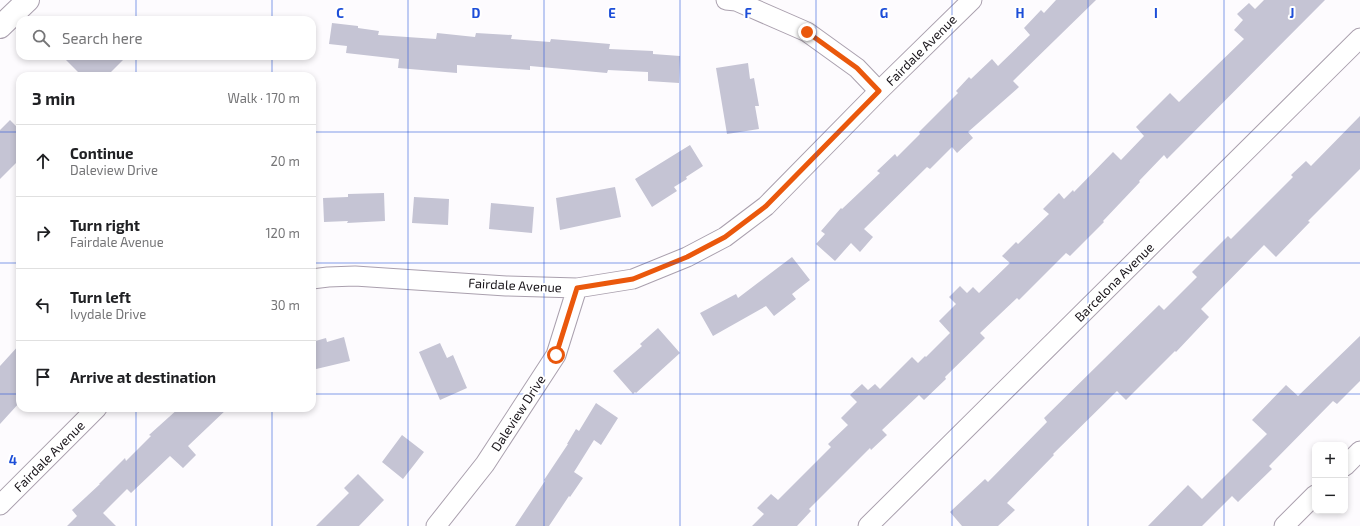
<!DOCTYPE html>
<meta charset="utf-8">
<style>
:root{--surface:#fff;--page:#f2f2f2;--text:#202124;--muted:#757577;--line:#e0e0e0}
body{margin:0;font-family:"Exo 2",sans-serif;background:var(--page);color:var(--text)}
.controls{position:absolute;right:12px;bottom:12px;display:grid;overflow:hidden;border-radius:8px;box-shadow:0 2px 6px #0003}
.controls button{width:36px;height:36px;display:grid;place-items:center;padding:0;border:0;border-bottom:1px solid var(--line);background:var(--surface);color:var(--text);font:20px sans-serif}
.stop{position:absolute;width:12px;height:12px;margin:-9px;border:3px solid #ea580c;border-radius:50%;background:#fff}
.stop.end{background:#ea580c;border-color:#fff;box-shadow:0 1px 4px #0008}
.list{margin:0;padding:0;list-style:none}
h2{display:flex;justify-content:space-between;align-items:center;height:52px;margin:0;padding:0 16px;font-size:17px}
h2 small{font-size:13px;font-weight:400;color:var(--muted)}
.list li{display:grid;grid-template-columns:26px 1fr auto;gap:12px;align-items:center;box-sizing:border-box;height:72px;padding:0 16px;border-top:1px solid var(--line)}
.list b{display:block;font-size:15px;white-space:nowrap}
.list p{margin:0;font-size:13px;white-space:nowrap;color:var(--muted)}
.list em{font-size:13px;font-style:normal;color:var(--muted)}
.icon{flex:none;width:22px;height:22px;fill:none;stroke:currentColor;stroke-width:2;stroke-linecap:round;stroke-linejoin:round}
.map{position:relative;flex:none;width:1360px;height:526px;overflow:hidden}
.search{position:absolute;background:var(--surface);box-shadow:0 2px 6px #0003;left:16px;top:16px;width:300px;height:44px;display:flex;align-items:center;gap:10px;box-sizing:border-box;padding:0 14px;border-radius:12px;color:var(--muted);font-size:15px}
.panel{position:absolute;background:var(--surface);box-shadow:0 2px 6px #0003;left:16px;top:72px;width:300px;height:340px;border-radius:12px}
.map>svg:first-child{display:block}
</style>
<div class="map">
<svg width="1360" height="526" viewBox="0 0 1360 526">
<rect width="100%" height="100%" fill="#fdfbfe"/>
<path fill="#c5c4d4" d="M1056,0H1096L1013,81L1019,87L968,132L973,138L957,153L952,147L930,169L927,167L864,229L873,237L860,252L851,243L835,261L816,244L825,234L821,231L841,208L842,209L880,173L877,171L895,154L897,157L920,134L919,132L958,93L956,91L969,77L971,79L992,59L998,66L1030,35L1024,28L1041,10L1044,13Z
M1264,0H1325L1167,159L1164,155L1139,181L1140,182L1103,221L1104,222L1070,256L1066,253L1019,300L1017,298L980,333L985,338L945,377L946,379L924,400L919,395L882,430L887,435L871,450L870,448L809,509L811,511L797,526H752L764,514L757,508L771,494L778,500L831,447L828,444L848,425L841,418L857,402L850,395L862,384L868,390L875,384L880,389L912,357L918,363L925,356L926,357L950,333L939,321L956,304L949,297L960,286L967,293L973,287L979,293L1010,263L1002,256L1016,242L1018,244L1049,214L1043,209L1059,193L1064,199L1073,190L1074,192L1113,152L1121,160L1144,136L1136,127L1170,93L1179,102L1244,39L1234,30L1243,20L1237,14L1249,3L1255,9Z
M332,23L358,26V28L379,31L378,35L436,39L437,33L475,37L476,33L512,35L511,39L550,42L551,39L610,44L609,49L653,51V54L680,56L679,83L648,81V72L608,70L607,73L530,66V70L457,65V73L398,68L399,59L346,53L347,46L329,44Z
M62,56H127L107,76H82Z
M748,63L750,79L754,78L759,106H755L759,129L727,134L716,68Z
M1360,116V169L1308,221L1310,222L1276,257L1264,245L1201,309L1209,317L1176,352L1175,351L1126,400L1117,391L1053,454L1054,455L1007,503L1015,510L998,526H962L950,512L985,479L988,482L1047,422L1044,418L1159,305L1164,310L1197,277L1192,272L1228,236L1231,239L1293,177L1291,175L1306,161L1311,166Z
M10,120L20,130V159L0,179V130Z
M690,145L703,166L686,177L687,179L674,187L677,191L652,207L635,179Z
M615,187L621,217L560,230L556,198Z
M384,193L385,221L347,223L348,221L324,222L323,198L348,197V194Z
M414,197L449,199L448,225L412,223Z
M491,203L534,207L532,233L489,229Z
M792,257L810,280L792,294L796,299L774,316L766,306L713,336L700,313L736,294L738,298Z
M658,328L680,353L636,393L635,392L633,394L613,371L642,346L640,344Z
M1360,336V381L1337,404L1333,401L1269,466L1272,469L1238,502L1232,496L1202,526H1148L1188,485L1202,499L1267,434L1252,420L1286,385L1298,396Z
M344,337L350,361L312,370V342L326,338L327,342Z
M440,343L447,358L453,355L467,388L440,400L419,352Z
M20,344V402L0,424V366Z
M596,403L618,418L601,445L594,440L574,472L583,478L570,497L569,496L549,526H515L545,481L544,480L568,444H567L576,429L579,431Z
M179,408H228L188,446L196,455L183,468L170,456L131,493L127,489L103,513L116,526H67L77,516L72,510L100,484H99L125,458L126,461L151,436L149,435Z
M402,435L424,452L403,479L382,462Z
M358,474L384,500L359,526H316L349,493L344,488Z"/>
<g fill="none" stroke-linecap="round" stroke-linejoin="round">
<defs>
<path id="minor" d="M726,0L736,1L807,32L857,68L879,91
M312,279L328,277L355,276L506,286L577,288L633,279L687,257L725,237L766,206L879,91L972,0
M1345,466L1360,451
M0,505L97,408
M436,526L485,464L556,355L577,288
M868,526L1360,38
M1284,526L1315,495"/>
<path id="tertiary" d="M0,27L28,0"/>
</defs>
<use href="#minor" stroke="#aaa0ae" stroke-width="21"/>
<use href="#tertiary" stroke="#aaa0ae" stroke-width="24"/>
<use href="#minor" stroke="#fff" stroke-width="19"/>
<use href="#tertiary" stroke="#fff" stroke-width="22"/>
</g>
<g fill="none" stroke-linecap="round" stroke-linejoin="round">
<path stroke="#ea580c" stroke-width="5" d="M556,355L577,288L633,279L687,257L725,237L766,206L879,91L857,68L807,32"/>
</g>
<path fill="none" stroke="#1d4ed8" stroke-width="1" stroke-opacity="0.55" d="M136,0V20M272,0V20M408,0V526M544,0V526M680,0V526M816,0V526M952,0V526M1088,0V526M1224,0V526M136,56V76M272,56V76M0,132H20M312,132H1360M0,263H20M312,263H1360M0,394H20M312,394H1360M136,408V526M272,408V526"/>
<g text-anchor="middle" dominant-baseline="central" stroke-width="4" stroke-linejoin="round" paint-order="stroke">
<g font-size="13" fill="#19151a" stroke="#fff">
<text transform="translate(921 50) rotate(-45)">Fairdale Avenue</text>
<text transform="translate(1114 282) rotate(-45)">Barcelona Avenue</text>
<text transform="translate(515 285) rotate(3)">Fairdale Avenue</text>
<text transform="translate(518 413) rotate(-57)">Daleview Drive</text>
<text transform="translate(49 456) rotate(-45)">Fairdale Avenue</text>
</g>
</g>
<g font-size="13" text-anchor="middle" font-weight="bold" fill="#1d4ed8" stroke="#fff" stroke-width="4" stroke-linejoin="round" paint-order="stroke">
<text x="340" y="18">C</text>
<text x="476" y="18">D</text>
<text x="612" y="18">E</text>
<text x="748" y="18">F</text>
<text x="884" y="18">G</text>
<text x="1020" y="18">H</text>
<text x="1156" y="18">I</text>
<text x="1292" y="18">J</text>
<text x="13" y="465">4</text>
</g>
</svg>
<div class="controls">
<button>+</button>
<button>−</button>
</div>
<div class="stop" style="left:556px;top:355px"></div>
<div class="stop end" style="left:807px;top:32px"></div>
<div class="search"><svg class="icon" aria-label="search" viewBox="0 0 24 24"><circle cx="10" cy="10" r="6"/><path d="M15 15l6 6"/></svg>Search here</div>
<section class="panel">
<h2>3 min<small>Walk · 170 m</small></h2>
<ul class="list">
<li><svg class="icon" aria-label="ahead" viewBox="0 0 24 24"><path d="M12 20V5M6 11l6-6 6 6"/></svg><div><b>Continue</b><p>Daleview Drive</p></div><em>20 m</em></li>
<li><svg class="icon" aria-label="right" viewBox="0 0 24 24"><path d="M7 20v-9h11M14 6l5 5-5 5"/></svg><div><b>Turn right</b><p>Fairdale Avenue</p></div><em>120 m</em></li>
<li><svg class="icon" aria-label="left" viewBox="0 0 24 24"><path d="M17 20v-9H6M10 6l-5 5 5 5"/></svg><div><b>Turn left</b><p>Ivydale Drive</p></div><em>30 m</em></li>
<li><svg class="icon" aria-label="arrive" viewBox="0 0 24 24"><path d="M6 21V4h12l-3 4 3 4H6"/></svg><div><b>Arrive at destination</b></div></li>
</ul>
</section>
</div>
